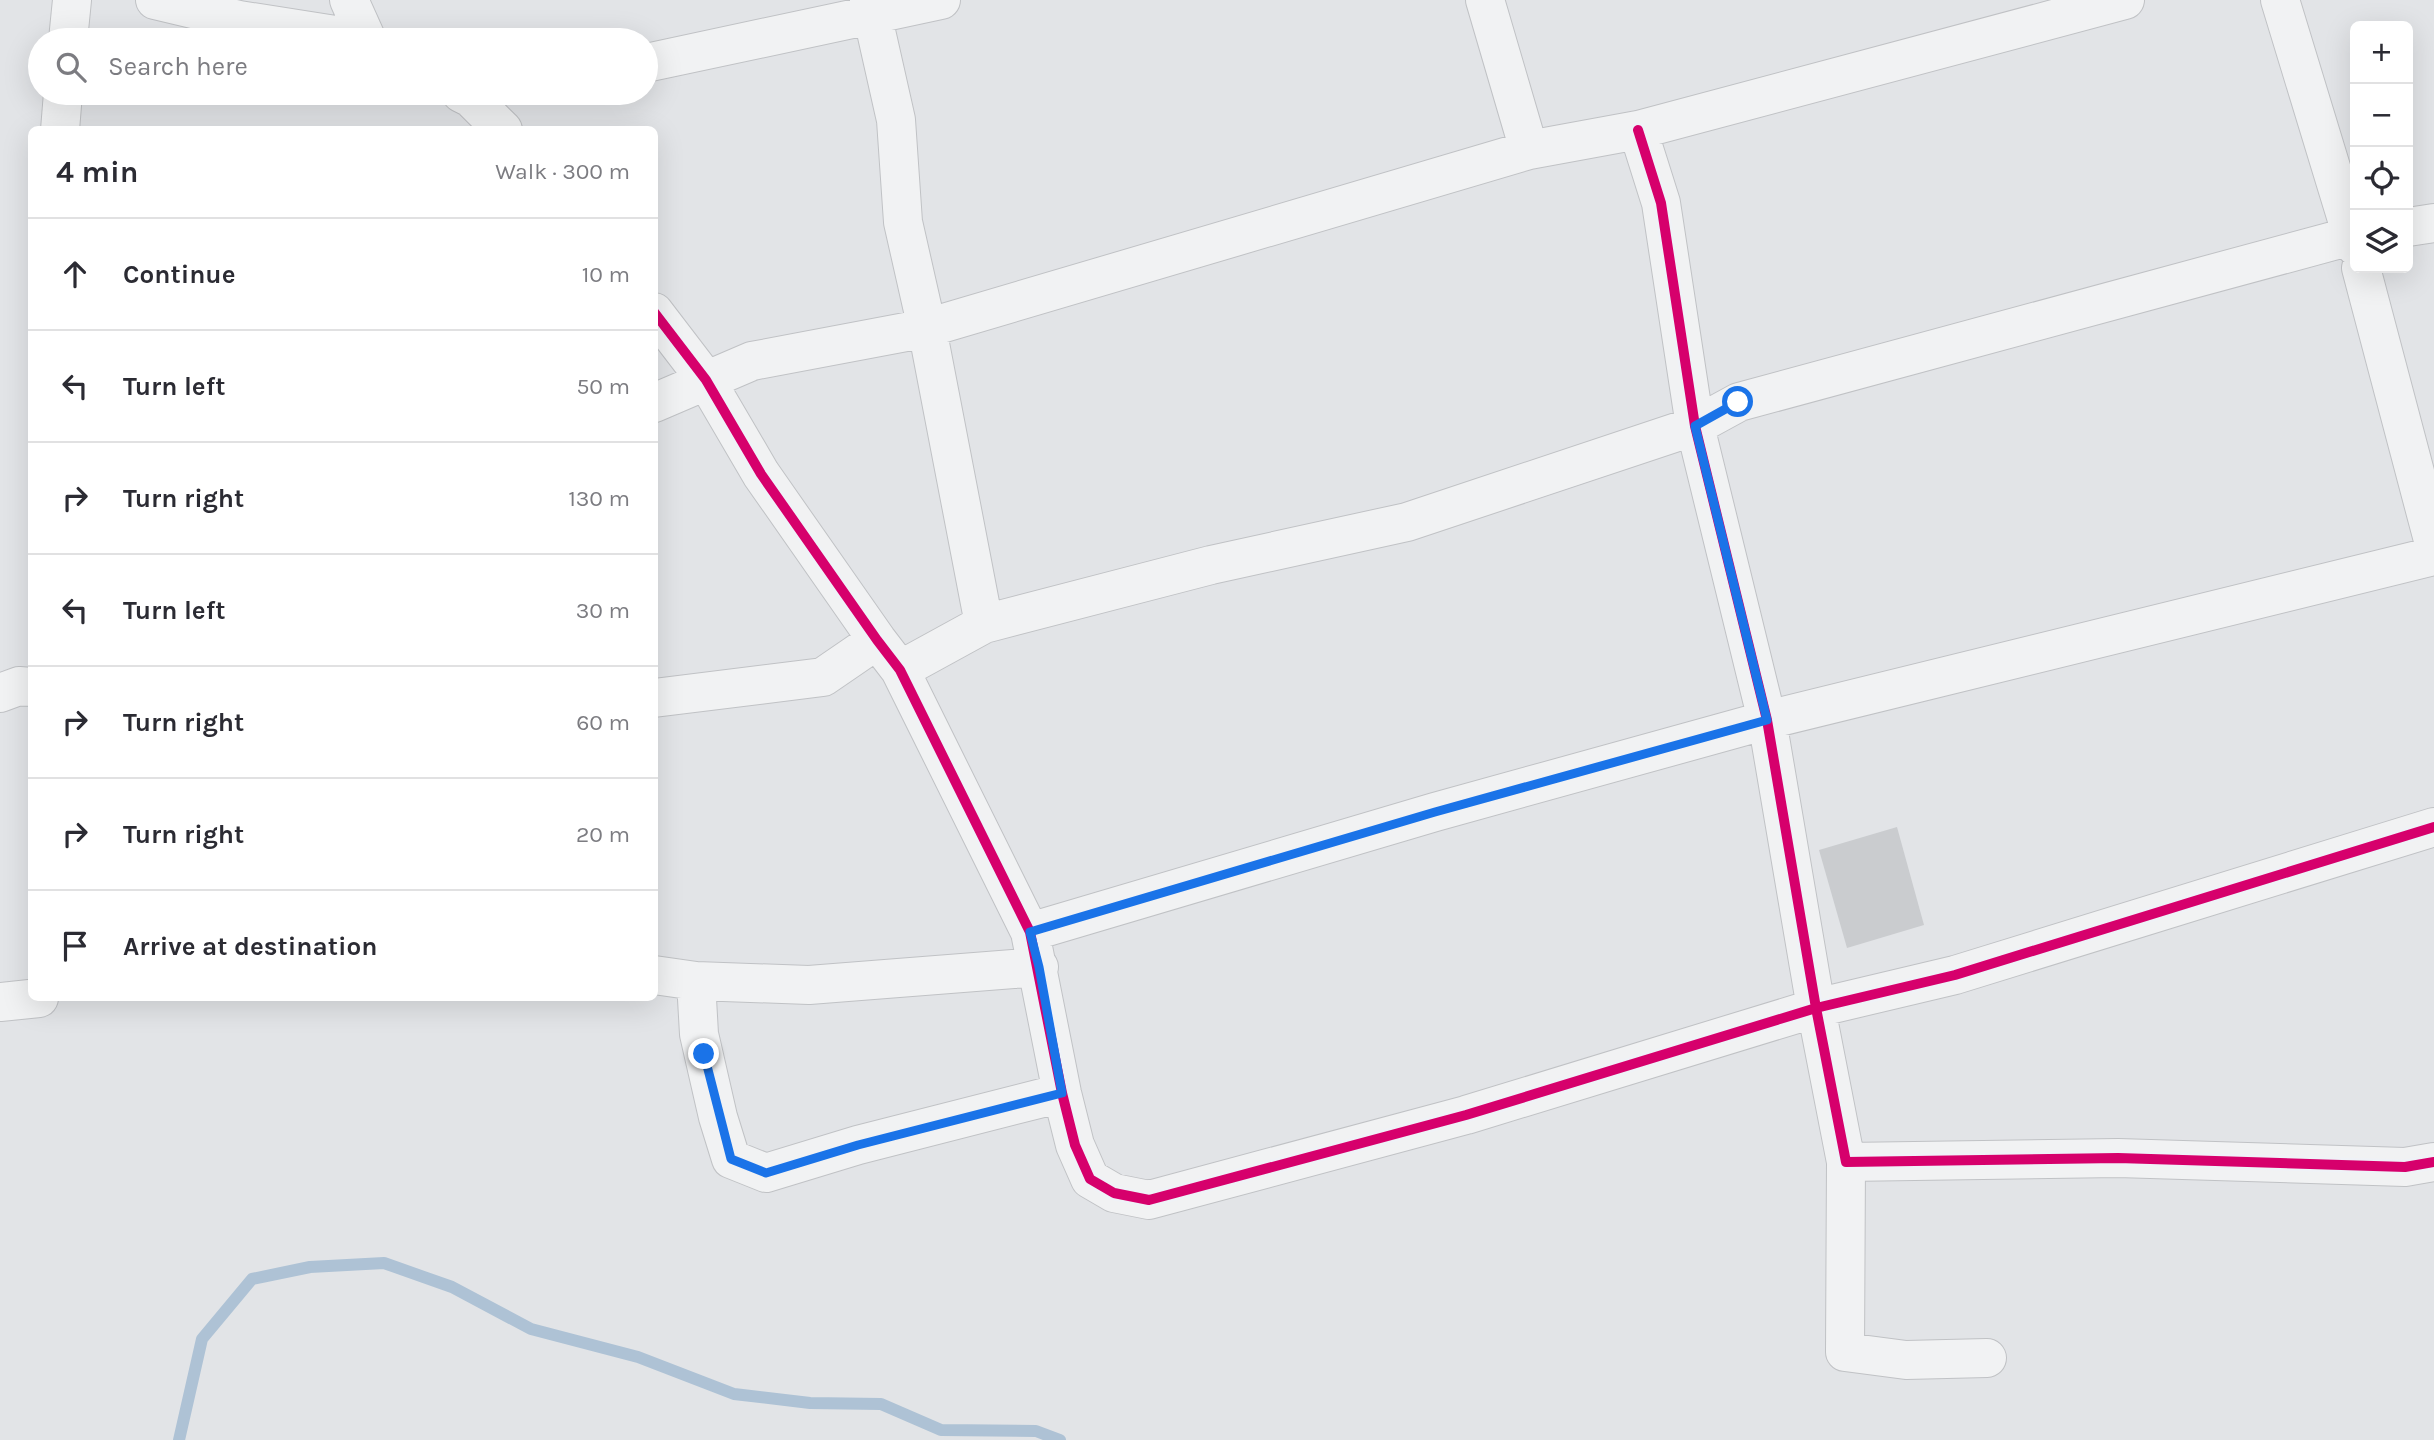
<!DOCTYPE html>
<meta charset="utf-8">
<style>
:root{--surface:#fff;--page:#f2f2f3;--text:#2b2b33;--muted:#7c7c81;--line:#e1e1e2}
body{margin:0;font-family:Karla,sans-serif;background:var(--page);color:var(--text)}
.controls{position:absolute;right:21px;top:21px;display:grid;overflow:hidden;border-radius:10px;box-shadow:0 7px 28px #0002}
.controls button{width:63px;height:63px;display:grid;place-items:center;padding:0;border:0;border-bottom:2px solid var(--line);background:var(--surface);color:var(--text);font:35px sans-serif}
.stop{position:absolute;width:21px;height:21px;margin:-16px;border:5px solid #1a73e8;border-radius:50%;background:#fff}
.stop.end{background:#1a73e8;border-color:#fff;box-shadow:0 2px 7px #0008}
.list{margin:0;padding:0;list-style:none}
h2{display:flex;justify-content:space-between;align-items:center;height:91px;margin:0;padding:0 28px;font-size:30px}
h2 small{font-size:23px;font-weight:400;color:var(--muted)}
.list li{display:grid;grid-template-columns:46px 1fr auto;gap:21px;align-items:center;box-sizing:border-box;height:112px;padding:0 28px;border-top:2px solid var(--line)}
.list b{display:block;font-size:26px;white-space:nowrap}
.list em{font-size:23px;font-style:normal;color:var(--muted)}
.icon{flex:none;width:38px;height:38px;fill:none;stroke:currentColor;stroke-width:2;stroke-linecap:round;stroke-linejoin:round}
.map{position:relative;flex:none;width:2434px;height:1440px;overflow:hidden}
.search{position:absolute;background:var(--surface);box-shadow:0 7px 28px #0002;left:28px;top:28px;width:630px;height:77px;display:flex;align-items:center;gap:18px;box-sizing:border-box;padding:0 24px;border-radius:38px;color:var(--muted);font-size:26px}
.panel{position:absolute;background:var(--surface);box-shadow:0 7px 28px #0002;left:28px;top:126px;width:630px;height:875px;border-radius:10px}
.map>svg:first-child{display:block}
</style>
<div class="map">
<svg width="2434" height="1440" viewBox="0 0 2434 1440">
<rect width="100%" height="100%" fill="#e2e4e7"/>
<g fill="none" stroke-linecap="round" stroke-linejoin="round">
<path stroke="#aec2d5" stroke-width="12" d="M179,1440L202,1339L252,1279L310,1267L384,1263L452,1287L531,1329L638,1357L734,1394L810,1403L881,1404L941,1430L1036,1431L1060,1440"/>
</g>
<path fill="#cacccf" d="M1897,827L1924,925L1847,948L1819,850Z"/>
<g fill="none" stroke-linecap="round" stroke-linejoin="round">
<defs>
<path id="street" d="M155,0L239,20L367,40
M349,0L367,40
M869,0L896,120L903,222L927,328L984,624
M1485,0L1529,150
M2280,0L2355,246
M68,40L72,0
M646,63L941,0
M461,93L471,98L503,130
M60,130L63,93
M1638,130L1661,203L1695,426L1767,720L1816,1008L1846,1162L2118,1158L2405,1167L2434,1162
M2408,227L2434,223
M2361,268L2434,544
M654,312L706,380L761,474L877,640L900,670L1030,932L1062,1093L1075,1145L1090,1179L1114,1193L1149,1200L1466,1115L1816,1008L1955,975L2434,827
M654,403L752,361L927,328L1529,150L1638,130L2125,0
M900,670L984,624L1211,565L1407,522L1695,426L1739,402L2355,235
M0,693L19,686L32,687
M654,698L823,677L877,640
M1030,932L1435,812L1767,720L2434,556
M654,975L696,981L809,985L1039,967
M696,981L699,1034L718,1117L731,1159L766,1173L858,1145L1062,1093
M0,1002L39,998
M1846,1162L1845,1352L1906,1360L1987,1358"/>
</defs>
<use href="#street" stroke="#c0c2c5" stroke-width="40"/>
<use href="#street" stroke="#f1f2f3" stroke-width="38"/>
<defs>
<path id="cycleway" d="M1638,130L1661,203L1695,426L1767,720L1816,1008L1846,1162L2118,1158L2405,1167L2434,1162
M654,312L706,380L761,474L877,640L900,670L1030,932L1062,1093L1075,1145L1090,1179L1114,1193L1149,1200L1466,1115L1816,1008L1955,975L2434,827"/>
</defs>
<use href="#cycleway" stroke="#eff2f7" stroke-width="15"/>
<use href="#cycleway" stroke="#d6006c" stroke-width="10"/>
</g>
<g fill="none" stroke-linecap="round" stroke-linejoin="round">
<path stroke="#1a73e8" stroke-width="9" d="M704,1054L731,1159L766,1173L858,1145L1062,1093L1039,967L1030,932L1435,812L1767,720L1695,426L1738,402"/>
</g>
</svg>
<div class="controls">
<button>+</button>
<button>−</button>
<button><svg class="icon" aria-label="locate" viewBox="0 0 24 24"><circle cx="12" cy="12" r="6"/><path d="M12 2v4M12 18v4M2 12h4M18 12h4"/></svg></button>
<button><svg class="icon" aria-label="layers" viewBox="0 0 24 24"><path d="M12 4l9 5-9 5-9-5zM3 14l9 5 9-5"/></svg></button>
</div>
<div class="stop" style="left:1738px;top:402px"></div>
<div class="stop end" style="left:704px;top:1054px"></div>
<div class="search"><svg class="icon" aria-label="search" viewBox="0 0 24 24"><circle cx="10" cy="10" r="6"/><path d="M15 15l6 6"/></svg>Search here</div>
<section class="panel">
<h2>4 min<small>Walk · 300 m</small></h2>
<ul class="list">
<li><svg class="icon" aria-label="ahead" viewBox="0 0 24 24"><path d="M12 20V5M6 11l6-6 6 6"/></svg><div><b>Continue</b></div><em>10 m</em></li>
<li><svg class="icon" aria-label="left" viewBox="0 0 24 24"><path d="M17 20v-9H6M10 6l-5 5 5 5"/></svg><div><b>Turn left</b></div><em>50 m</em></li>
<li><svg class="icon" aria-label="right" viewBox="0 0 24 24"><path d="M7 20v-9h11M14 6l5 5-5 5"/></svg><div><b>Turn right</b></div><em>130 m</em></li>
<li><svg class="icon" aria-label="left" viewBox="0 0 24 24"><path d="M17 20v-9H6M10 6l-5 5 5 5"/></svg><div><b>Turn left</b></div><em>30 m</em></li>
<li><svg class="icon" aria-label="right" viewBox="0 0 24 24"><path d="M7 20v-9h11M14 6l5 5-5 5"/></svg><div><b>Turn right</b></div><em>60 m</em></li>
<li><svg class="icon" aria-label="right" viewBox="0 0 24 24"><path d="M7 20v-9h11M14 6l5 5-5 5"/></svg><div><b>Turn right</b></div><em>20 m</em></li>
<li><svg class="icon" aria-label="arrive" viewBox="0 0 24 24"><path d="M6 21V4h12l-3 4 3 4H6"/></svg><div><b>Arrive at destination</b></div></li>
</ul>
</section>
</div>
